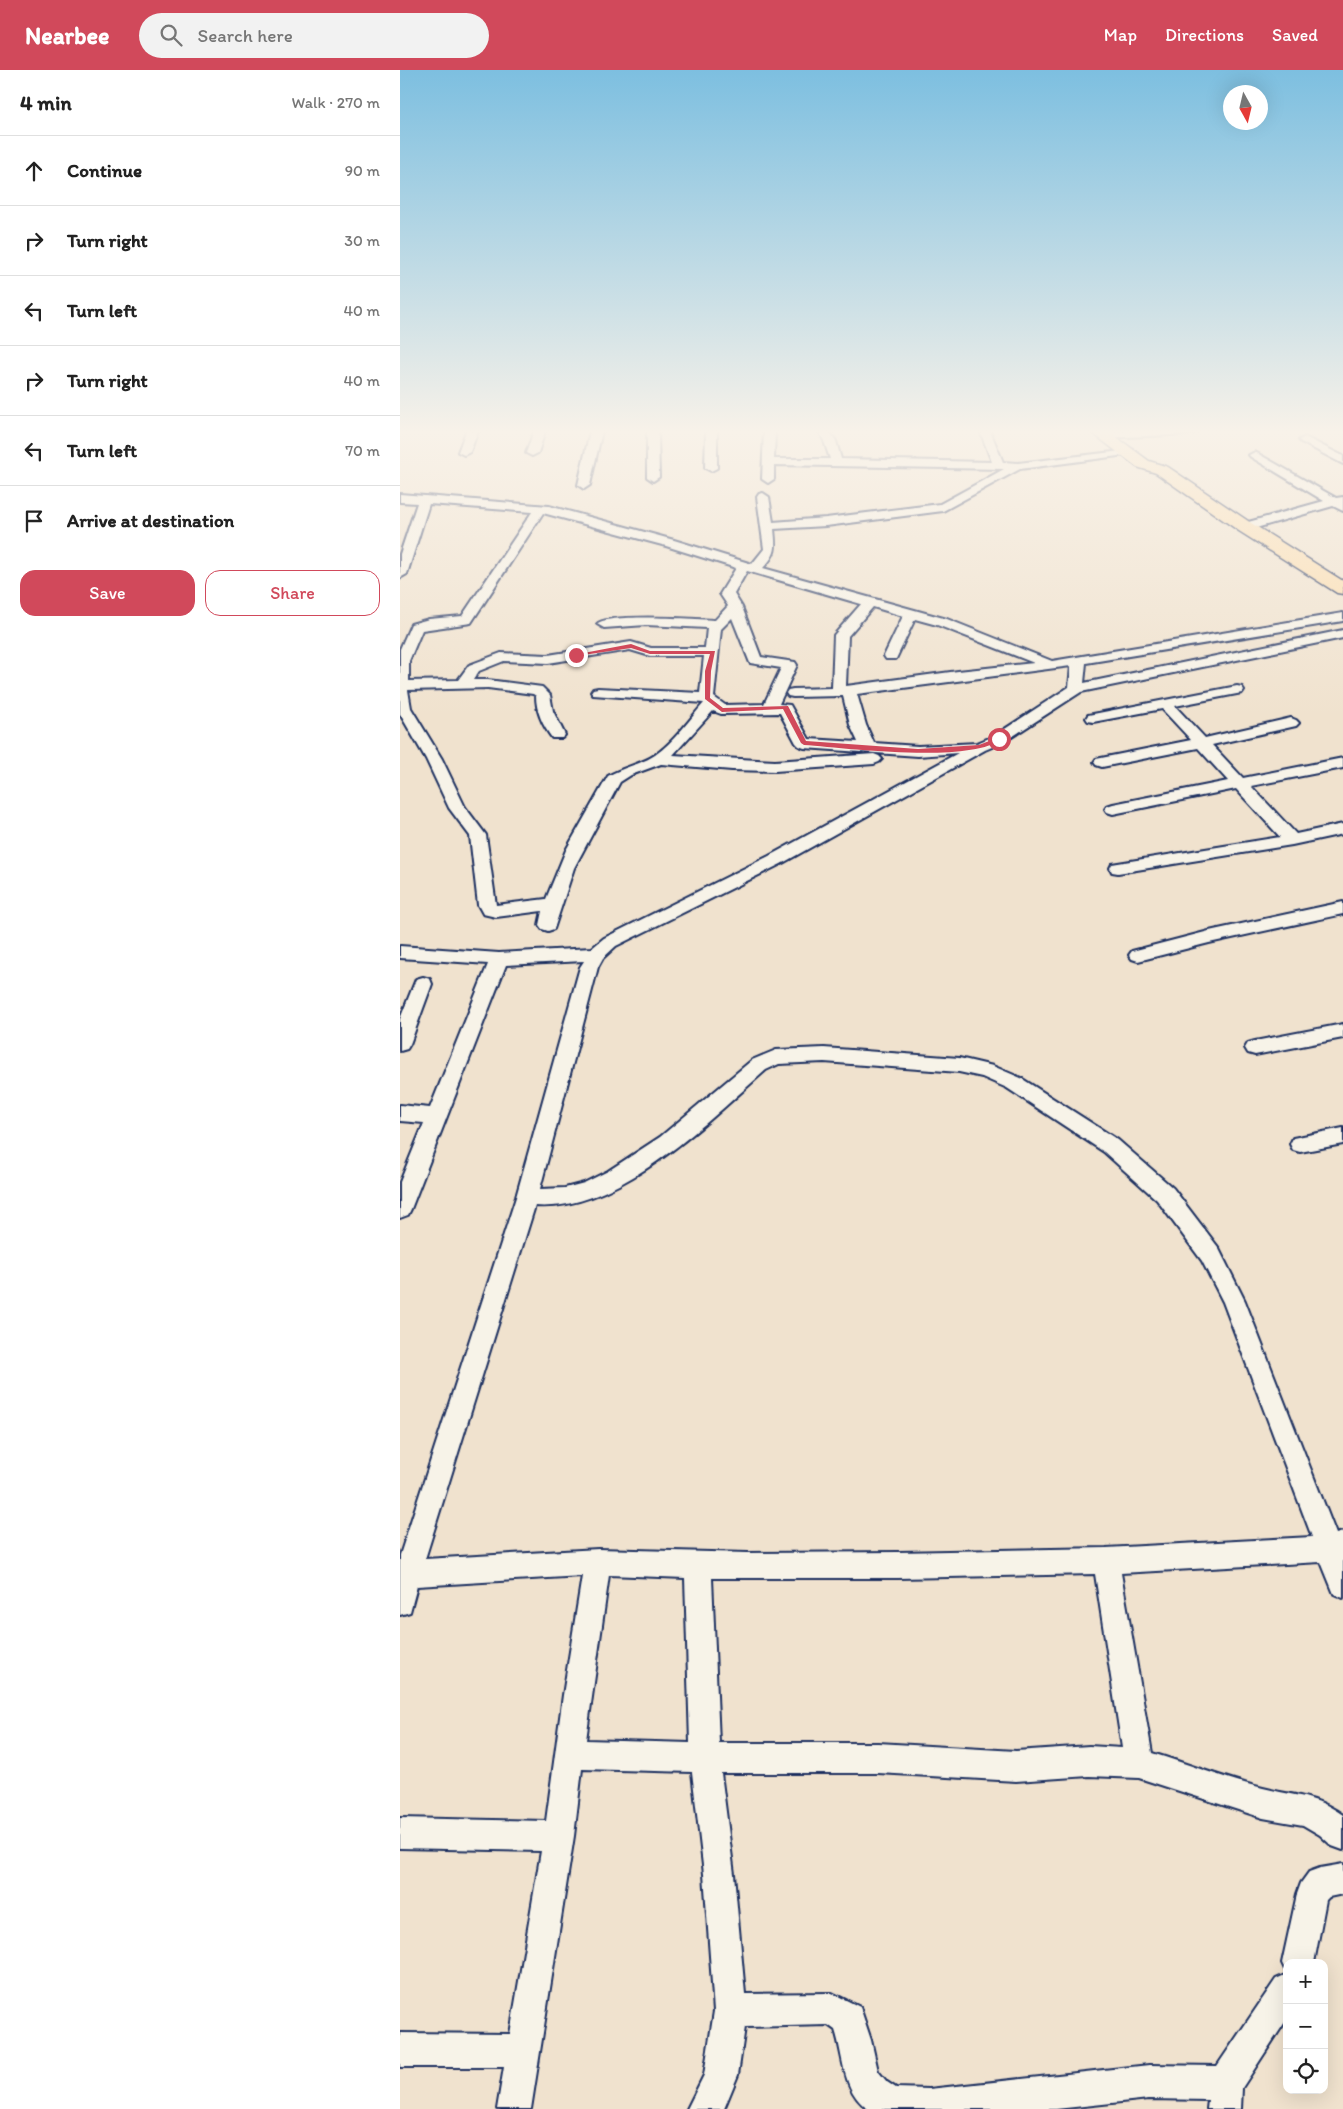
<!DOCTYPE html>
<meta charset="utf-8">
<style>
:root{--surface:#fff;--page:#f2f2f2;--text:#222;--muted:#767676;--line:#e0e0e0;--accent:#d1495b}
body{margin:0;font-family:Itim,sans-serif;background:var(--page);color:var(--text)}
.controls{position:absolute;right:15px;bottom:15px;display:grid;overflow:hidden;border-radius:10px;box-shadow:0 5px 20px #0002}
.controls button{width:45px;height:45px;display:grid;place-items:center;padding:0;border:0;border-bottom:1px solid var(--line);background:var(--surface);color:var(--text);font:25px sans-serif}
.compass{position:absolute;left:823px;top:15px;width:45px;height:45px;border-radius:50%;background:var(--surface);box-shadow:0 5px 20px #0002;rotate:172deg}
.stop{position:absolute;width:15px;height:15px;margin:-11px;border:4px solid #d1495b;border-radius:50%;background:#fff}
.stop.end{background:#d1495b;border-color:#fff;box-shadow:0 1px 5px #0008}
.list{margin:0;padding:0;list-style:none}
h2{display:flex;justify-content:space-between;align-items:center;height:65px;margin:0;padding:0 20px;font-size:21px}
h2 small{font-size:16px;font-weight:400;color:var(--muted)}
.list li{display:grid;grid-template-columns:32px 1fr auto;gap:15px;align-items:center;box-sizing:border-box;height:70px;padding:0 20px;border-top:1px solid var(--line)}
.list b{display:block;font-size:19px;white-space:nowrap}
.list em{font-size:16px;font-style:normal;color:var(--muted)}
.actions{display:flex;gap:10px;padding:15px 20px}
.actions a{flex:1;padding:11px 0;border:1px solid var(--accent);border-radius:15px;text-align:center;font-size:18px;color:var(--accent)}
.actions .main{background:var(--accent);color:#fff}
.icon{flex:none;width:28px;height:28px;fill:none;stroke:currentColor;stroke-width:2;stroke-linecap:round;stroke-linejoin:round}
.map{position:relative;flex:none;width:943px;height:2039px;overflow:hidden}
header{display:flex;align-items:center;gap:30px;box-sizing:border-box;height:70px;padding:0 25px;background:var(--accent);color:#fff}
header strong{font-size:24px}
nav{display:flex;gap:28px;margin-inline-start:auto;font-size:18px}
.search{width:350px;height:45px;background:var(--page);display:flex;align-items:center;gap:12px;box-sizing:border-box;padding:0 18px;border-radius:28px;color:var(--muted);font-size:19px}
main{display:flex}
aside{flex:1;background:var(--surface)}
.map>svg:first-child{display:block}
</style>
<header>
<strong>Nearbee</strong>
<div class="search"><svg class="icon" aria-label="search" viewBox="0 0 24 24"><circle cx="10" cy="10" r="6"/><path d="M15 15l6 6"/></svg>Search here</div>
<nav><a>Map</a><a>Directions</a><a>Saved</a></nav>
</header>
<main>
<aside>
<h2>4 min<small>Walk · 270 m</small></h2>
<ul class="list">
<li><svg class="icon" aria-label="ahead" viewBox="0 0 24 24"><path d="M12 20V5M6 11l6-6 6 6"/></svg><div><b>Continue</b></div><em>90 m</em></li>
<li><svg class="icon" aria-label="right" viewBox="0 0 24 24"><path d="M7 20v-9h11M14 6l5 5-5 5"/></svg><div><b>Turn right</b></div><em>30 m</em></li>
<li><svg class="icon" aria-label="left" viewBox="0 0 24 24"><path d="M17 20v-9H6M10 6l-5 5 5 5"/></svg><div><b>Turn left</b></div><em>40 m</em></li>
<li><svg class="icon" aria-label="right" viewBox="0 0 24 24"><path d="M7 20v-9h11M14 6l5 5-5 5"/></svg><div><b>Turn right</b></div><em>40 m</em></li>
<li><svg class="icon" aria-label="left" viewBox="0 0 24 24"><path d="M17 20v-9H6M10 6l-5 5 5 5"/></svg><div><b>Turn left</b></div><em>70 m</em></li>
<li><svg class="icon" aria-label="arrive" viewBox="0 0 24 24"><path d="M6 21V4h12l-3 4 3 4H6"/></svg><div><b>Arrive at destination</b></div></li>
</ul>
<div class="actions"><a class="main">Save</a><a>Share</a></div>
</aside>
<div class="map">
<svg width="943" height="2039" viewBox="0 0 943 2039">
<rect width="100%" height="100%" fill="#f0e2ce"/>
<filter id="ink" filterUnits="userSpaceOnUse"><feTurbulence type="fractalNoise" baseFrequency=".02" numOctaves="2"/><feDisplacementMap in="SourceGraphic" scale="10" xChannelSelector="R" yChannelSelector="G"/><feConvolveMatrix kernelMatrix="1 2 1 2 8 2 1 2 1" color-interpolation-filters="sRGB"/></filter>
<g filter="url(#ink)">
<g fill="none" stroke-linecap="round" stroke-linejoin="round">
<defs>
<path id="minor" d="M66,361H78L70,382L64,385L58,382Z
M134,361H145L138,383L132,386L126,383Z
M190,361H202L190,415L184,419L178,415Z
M247,361H258L259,407L253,411L247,407Z
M306,361H317V398L311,401L305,398Z
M364,361H375L374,389H430L424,371L419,361H429L436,371L441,389L592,392L580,361H590L603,392L618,393L730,380L732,382L726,385L620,399L543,441L426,456L374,459C376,479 377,483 363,498L547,549L652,591L943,543V551L686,593L684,613L943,560V568L681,622L604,672L585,680L381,794L216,876L203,888L198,897L140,1119L165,1118L184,1113L208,1101L260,1067L352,990L376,980L424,978L559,988L593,996L621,1008L718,1070L773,1118L818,1177L845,1231L936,1464L943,1462V1528L934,1524L921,1492L721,1503L752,1683C789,1694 825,1709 863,1718C894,1726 915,1725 943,1745V1780L932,1776L920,1765L903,1755L863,1748L739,1708L689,1706L616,1711L478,1703H321L334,1804L345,1924L432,1923L460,1937L471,1970L478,2001L487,2012L496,2018L529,2019L749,1995L817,1996L876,1909L887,1904L882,1893L897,1824L901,1813L909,1802L920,1798L943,1794V1824L929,1827L926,1830L914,1893H887V1949L842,2018L841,2039H807L808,2030L749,2029L656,2039H468C442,2021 444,1987 435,1960L428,1955L345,1957L338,2005L324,2039H287L304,2005L314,1941L304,1804L292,1702L182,1699L174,1766L131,2039H97L104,1997H0V1963L110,1964L141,1781L0,1778V1748L146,1751L163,1625L182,1506L17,1516L10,1542L0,1545V1485L116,1127L180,897L184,891L106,895L11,1139L8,1145L0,1148V1112L24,1053L0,1051V1035L30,1038L88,894L0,888V876L99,883L192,878L204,868L369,786L558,683L518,686L404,678L399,676L396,673L380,643L321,644L313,641L273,685L375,691L474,684L479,686L482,689L479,692L474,694L375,701L332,700L261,694L231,705L220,712L174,798L154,859L148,861L142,859L139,855L142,841L96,847L83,844L78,835L70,766L49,738L26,689L0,644V579L11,554L29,549L62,546L132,442L29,434L7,504L0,508V484L17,433L0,432V424L149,436L274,470L352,494L364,479L357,427L359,424L363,423L369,427L373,452L426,448L540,434L604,399L374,395V409L368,413L362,409ZM143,443L266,476L336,498L320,524L328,536L315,550C296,549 206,543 197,554L204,558L246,555L307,558L305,578H251L231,572L148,585L101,583L69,595L58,610L9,611V591L22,560L71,553ZM347,501L461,534L434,565L432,618L393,619L388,620L386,623L388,626L393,627L443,626L450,655L458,672L409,669L390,635L379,634L397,595L395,592L361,587L342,537L334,524ZM473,537L503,546L484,586L486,589H496L515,549L537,555L634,593L558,601L446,616L448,566ZM332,548L350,593L381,598L364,634L325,635L314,627L321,559ZM230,580L250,586H304L300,623L198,618L193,619L191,622L193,625L304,633C289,650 274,672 255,685C242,694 223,697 208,706L166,780L146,829L96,835L86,765L65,737L42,689L11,638L8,620L88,618L133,624L136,626C136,641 143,656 152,668H162L165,665L153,641L150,625L142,617L88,610H73L79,601L104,591L148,593ZM671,596L669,617L594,666L577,673L518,676L474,673L466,655L457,624ZM424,992L559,1002L582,1007L607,1018L704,1082L757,1130L802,1191L823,1232L912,1467L706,1478L498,1482L348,1483L198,1479L25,1489L135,1136C217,1143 308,1051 366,1000L379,994ZM695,1504L722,1678L689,1676L616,1681L478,1673H319L312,1508H498ZM209,1505L285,1508L290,1673L186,1670Z
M720,361H798L792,364L703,368L697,365L703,362Z
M905,367L943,386V394L901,372L899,370Z
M855,382L936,428L943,427V441L933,436L849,460H841L839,457L841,454L924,431L851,387L849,385Z
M837,616L842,617L844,620L842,623L775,636L805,668L891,648L896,650L899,653L896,656L812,675L843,708L943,688V698L851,716L896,764L943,754V764L892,775L718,803L712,802L710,798L712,794L718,793L880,767L836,719L713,744L707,742L705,739L707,736L713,734L828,711L798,678L702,697L696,695L694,692L696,689L791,670L762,639L693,652L688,651L686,648L688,645Z
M943,832V844L809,873L738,891L732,889L729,885L732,881L809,861Z
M23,907L30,909L32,914L10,974L7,979L0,981V949L16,909Z
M943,954V968L855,985L848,983L845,978L848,973L855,971Z
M943,1058V1074L900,1082L893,1080L890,1074L893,1068Z"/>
<path id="highway" d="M690,361H708L749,391L768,397L851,453L943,511V524L937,523L839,461L756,403L737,397Z"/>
</defs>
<use href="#minor" stroke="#1b2f5e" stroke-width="4"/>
<use href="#highway" stroke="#1b2f5e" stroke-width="3"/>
<use href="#minor" fill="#f7f3e8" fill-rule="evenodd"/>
<use href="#highway" fill="#fcdcac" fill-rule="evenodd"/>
</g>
</g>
<linearGradient id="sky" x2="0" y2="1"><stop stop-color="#7dbfe0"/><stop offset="0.56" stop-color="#f8f2e9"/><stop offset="1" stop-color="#f8f2e9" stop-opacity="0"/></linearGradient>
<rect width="943" height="646" fill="url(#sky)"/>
<path fill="#d1495b" d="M231,574L250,581H315L311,601L310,628L323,638L388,636L406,671L518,679L579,675L597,668L602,669C569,694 447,678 404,675L401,673L383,639L322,642L305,629V601L310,584H250L231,578L176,586L173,585Z"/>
</svg>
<div class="controls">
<button>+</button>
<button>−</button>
<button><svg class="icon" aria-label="locate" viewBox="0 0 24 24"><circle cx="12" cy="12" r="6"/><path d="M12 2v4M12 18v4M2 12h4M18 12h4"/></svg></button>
</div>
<svg class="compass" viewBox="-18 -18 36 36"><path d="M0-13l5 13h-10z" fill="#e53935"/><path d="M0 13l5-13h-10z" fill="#767676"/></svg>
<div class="stop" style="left:599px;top:669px"></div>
<div class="stop end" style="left:176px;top:585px"></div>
</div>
</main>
